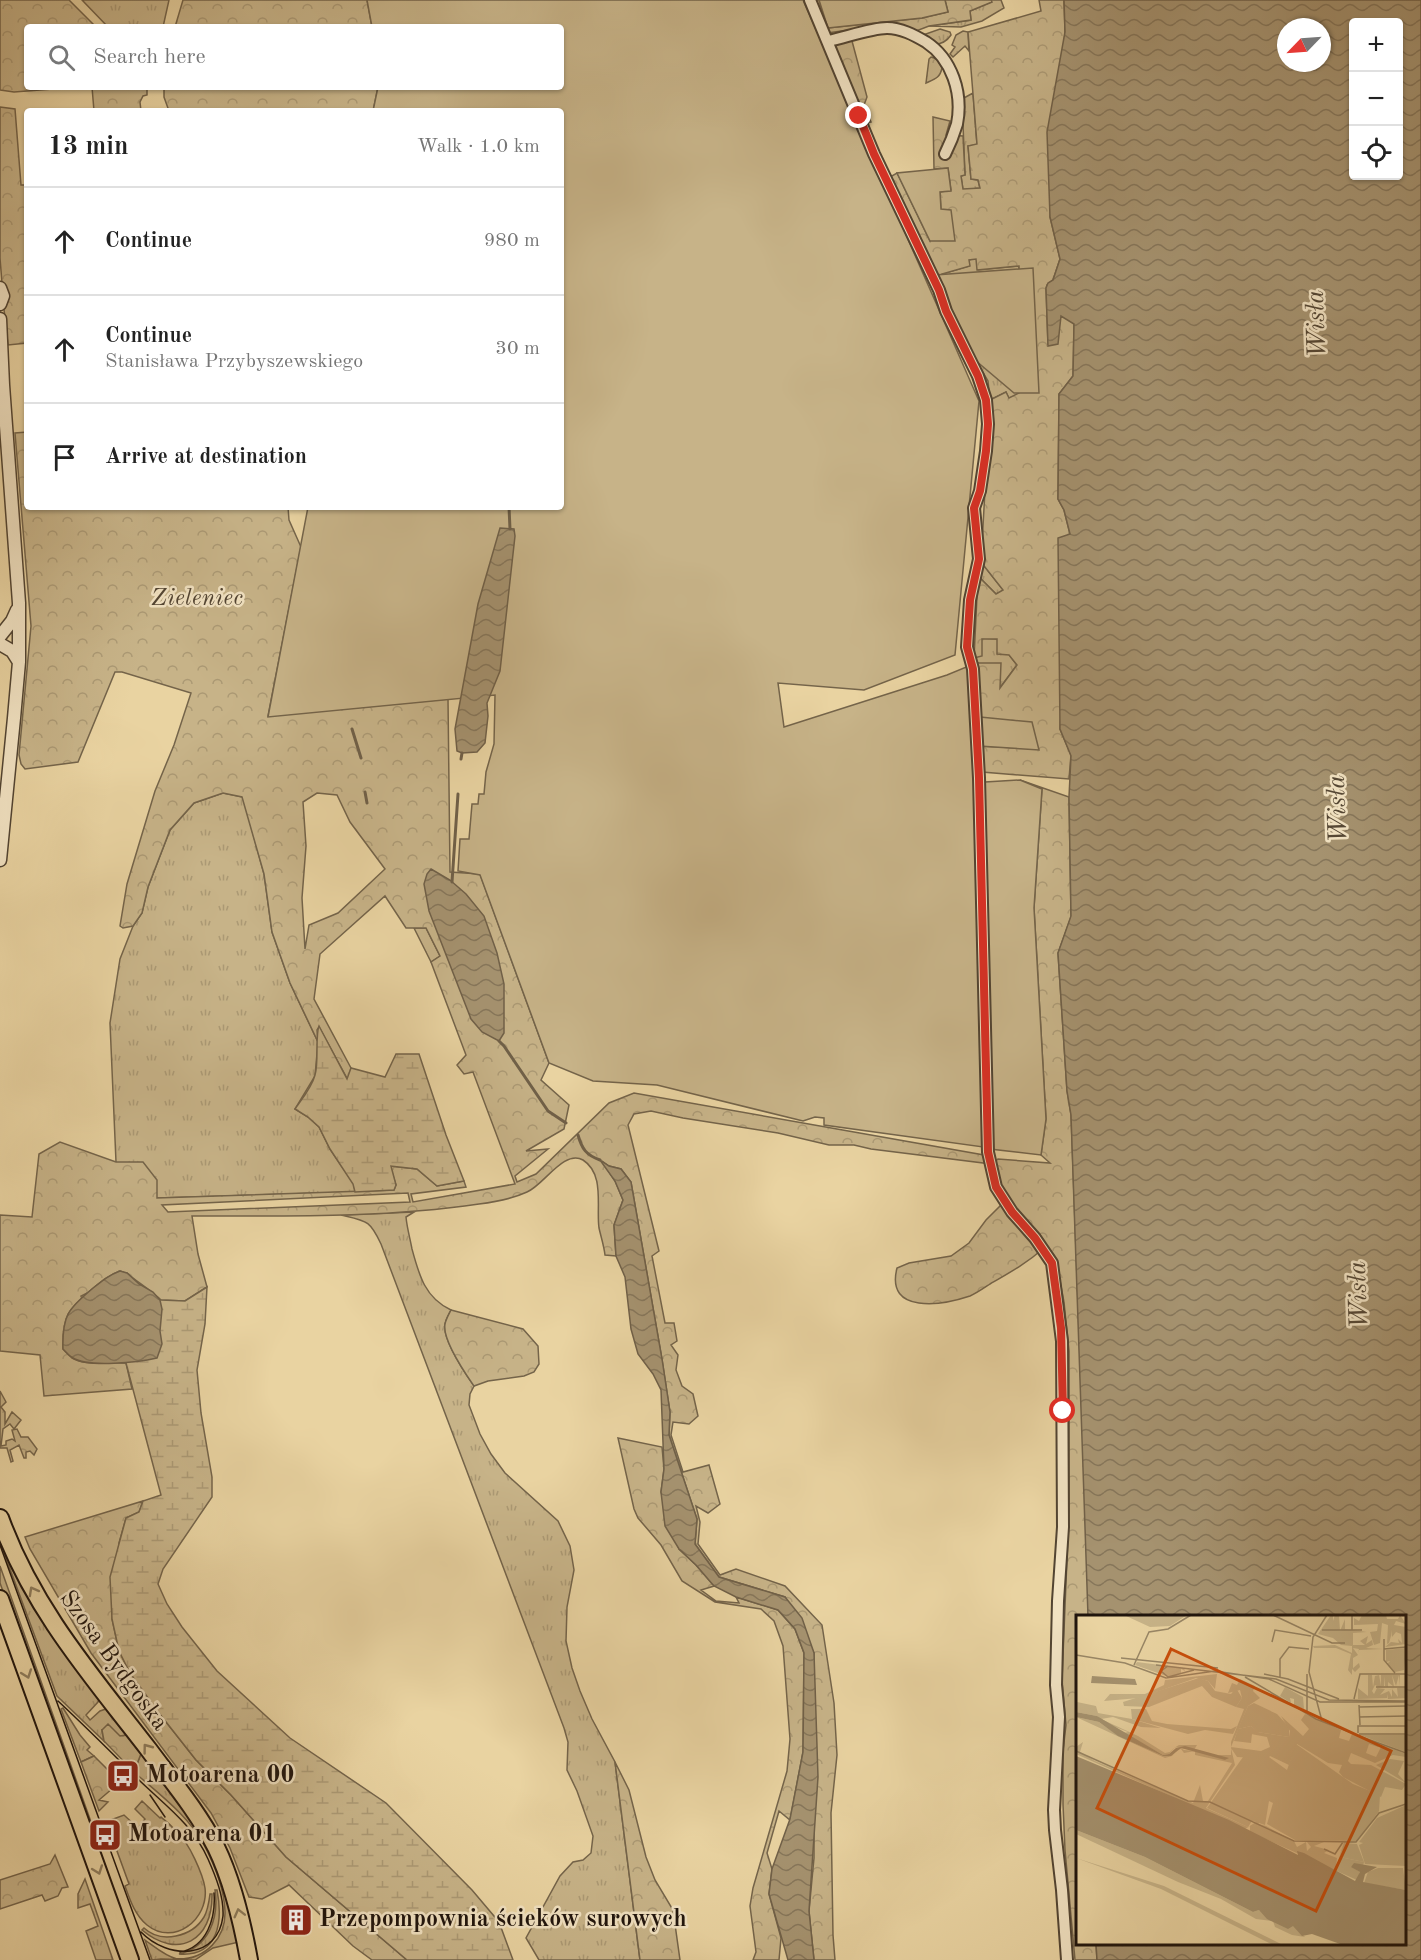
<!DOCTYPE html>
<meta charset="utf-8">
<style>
:root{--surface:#fff;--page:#f6f6f6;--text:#222;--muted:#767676;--line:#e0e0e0}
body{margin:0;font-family:"Old Standard TT",serif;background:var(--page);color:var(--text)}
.controls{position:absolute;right:18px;top:18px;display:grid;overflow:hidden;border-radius:6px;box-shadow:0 2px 4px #0004}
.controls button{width:54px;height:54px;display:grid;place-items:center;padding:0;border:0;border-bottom:2px solid var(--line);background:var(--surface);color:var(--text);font:30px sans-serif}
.compass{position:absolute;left:1277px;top:18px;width:54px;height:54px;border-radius:50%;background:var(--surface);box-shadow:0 2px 4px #0004;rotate:245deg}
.stop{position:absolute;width:18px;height:18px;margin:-14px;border:4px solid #d93025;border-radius:50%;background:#fff}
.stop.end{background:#d93025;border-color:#fff;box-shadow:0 2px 6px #0008}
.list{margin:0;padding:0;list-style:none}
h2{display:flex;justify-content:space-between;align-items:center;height:78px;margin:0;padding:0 24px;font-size:26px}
h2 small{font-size:20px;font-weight:400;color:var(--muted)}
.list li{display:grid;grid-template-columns:39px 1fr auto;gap:18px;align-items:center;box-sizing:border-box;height:108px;padding:0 24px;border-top:2px solid var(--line)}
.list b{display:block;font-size:22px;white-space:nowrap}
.list p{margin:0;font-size:20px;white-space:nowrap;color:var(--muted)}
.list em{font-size:20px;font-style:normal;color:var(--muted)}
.icon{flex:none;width:33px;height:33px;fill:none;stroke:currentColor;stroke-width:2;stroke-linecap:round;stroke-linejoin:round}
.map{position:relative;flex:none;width:1421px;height:1960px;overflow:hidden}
.search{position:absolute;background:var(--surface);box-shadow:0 2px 4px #0004;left:24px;top:24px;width:540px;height:66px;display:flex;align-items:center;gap:15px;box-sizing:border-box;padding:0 21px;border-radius:6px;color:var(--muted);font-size:22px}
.panel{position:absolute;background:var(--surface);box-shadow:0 2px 4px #0004;left:24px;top:108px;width:540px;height:402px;border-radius:6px}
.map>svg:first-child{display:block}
</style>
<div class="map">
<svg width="1421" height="1960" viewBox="0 0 1421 1960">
<defs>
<pattern id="grass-tufts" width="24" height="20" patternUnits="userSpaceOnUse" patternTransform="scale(1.5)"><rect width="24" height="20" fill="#c7b388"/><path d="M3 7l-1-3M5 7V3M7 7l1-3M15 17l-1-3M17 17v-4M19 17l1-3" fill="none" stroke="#ab9974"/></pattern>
<pattern id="forest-crowns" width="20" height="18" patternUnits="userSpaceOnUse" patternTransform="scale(1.5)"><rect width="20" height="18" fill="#c7b388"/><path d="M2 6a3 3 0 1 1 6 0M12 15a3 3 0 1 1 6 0" fill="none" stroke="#ab9974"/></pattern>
<pattern id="wetland-marsh" width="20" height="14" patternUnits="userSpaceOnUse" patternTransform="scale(1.5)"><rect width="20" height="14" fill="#c7b388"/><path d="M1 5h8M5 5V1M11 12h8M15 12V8" fill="none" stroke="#ab9974"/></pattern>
<pattern id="water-waves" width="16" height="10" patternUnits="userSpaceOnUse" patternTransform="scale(1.5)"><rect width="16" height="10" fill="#a5926f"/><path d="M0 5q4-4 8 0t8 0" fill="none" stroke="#86765a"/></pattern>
</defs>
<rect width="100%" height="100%" fill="#e9d3a1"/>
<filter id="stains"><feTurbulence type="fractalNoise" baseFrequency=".00333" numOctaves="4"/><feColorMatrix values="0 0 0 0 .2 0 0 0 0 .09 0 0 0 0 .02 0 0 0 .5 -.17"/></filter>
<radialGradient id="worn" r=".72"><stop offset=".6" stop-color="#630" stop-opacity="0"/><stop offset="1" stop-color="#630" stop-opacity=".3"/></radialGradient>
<path fill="url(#grass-tufts)" stroke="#74644a" stroke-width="1.5" d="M82,0H169L163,27H108Z
M991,0H1001L1004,8L982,21L961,27L929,26L971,20L970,11L991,2Z
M940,29L950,32L951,35C947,41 942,44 935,44L923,35Z
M963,31L968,32L969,51L965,46L953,57L950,54L955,47L952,45L956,35Z
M973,93L977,145L968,146L971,179L978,180L980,188L963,190L961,176L965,175L962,99Z
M977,258L978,270L1019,266L1020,295L945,282L942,274L969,266L968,260Z
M996,327L1019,393L1009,399L1006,392L990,400L988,381L971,352Z
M981,562L1004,591L996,594L978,576Z
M982,638L997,639L1017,665L999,689L974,658Z
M223,793L243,797L264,874L272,932L290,983L318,1042L315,1076L295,1109L308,1117L319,1127L330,1149L354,1184L355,1192L157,1198L116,1162L110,1023L120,959L133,926L142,913L148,887L170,830L194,803Z
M414,928H426L440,956L431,962Z
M414,1212L406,1217C407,1228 410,1238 412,1249C419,1275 425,1298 451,1310C449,1314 446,1319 445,1324C442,1340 465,1373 474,1386L470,1394L469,1405L480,1434L491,1454L505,1473L558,1521L570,1546L574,1570L567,1607L566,1641L572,1668L580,1691L592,1719L615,1762L640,1960H539L526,1938L560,1876L573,1862L583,1860L591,1853L593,1836L577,1791L567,1770L568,1742L564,1728L381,1244C370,1220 367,1221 341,1215Z
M0,1535L100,1698L98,1702L86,1715L90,1720L100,1711L109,1708L128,1735L120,1736L102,1730L104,1741L57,1696L0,1542Z
M0,1566L91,1822L89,1823L86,1821L0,1583Z
M63,1708L80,1735L90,1747L87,1750L94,1756L81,1762L61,1709Z
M142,1751L200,1832L220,1874L239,1942L213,1948L195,1960L161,1959L152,1960L145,1940C155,1947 165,1956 177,1959C206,1960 226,1937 225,1911C224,1889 214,1864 204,1845C188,1815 159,1794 134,1772Z
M142,1801L160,1818L161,1817C165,1821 172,1825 174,1830C175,1831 174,1833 175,1833C175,1834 177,1834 178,1834C189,1842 203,1875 205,1888C209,1919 174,1947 147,1925C135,1915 130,1900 125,1886L129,1884L109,1829L111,1828L108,1821L124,1815L138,1828L145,1819L135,1809Z
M85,1879L113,1960H96L86,1931L98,1926L90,1904L78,1908V1894Z
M215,1890H217C223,1921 219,1957 179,1954C209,1947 219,1918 215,1890Z
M210,1894H212C213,1941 178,1960 142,1930L144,1928C161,1944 192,1937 204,1917C208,1910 209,1902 210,1894Z"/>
<path fill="url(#forest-crowns)" stroke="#74644a" stroke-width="1.5" fill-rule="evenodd" d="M0,0H69L96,27H27V87H79L14,92L0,90Z
M183,0H367L372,27H175Z
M815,0H819L828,28L922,18L948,12L945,0H991L992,2L970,11L971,20L929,26L911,33L893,24L827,33Z
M1039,0H1064L1065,32L1050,217L1060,259L1053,280L1047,285L1046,289L1048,345L1061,315L1074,323L1073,376L1059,394L1058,499L1064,510L1070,534L1060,729L1071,755L1069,779L982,772L979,746L1039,749L980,717L976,663H1001L1000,688L1017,665L1009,655L997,654V639H982V656L974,658L978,576L996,594L1003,590L981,562L990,400L1006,392L1009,398L1019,393L1014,382L1020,295L1019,266L977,270L976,259L969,260L970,266L942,274L949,305L890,177L897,173L930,241L941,210L940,192L951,190L948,168L934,169L933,117L950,121L946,135L963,136L965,175L961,176L963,189L980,188L978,180L971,179L968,146L977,144L968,32L1041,11Z
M852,41L867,97L864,105L871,122L863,124L831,43Z
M931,57L937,59L942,68C940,78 935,79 926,83L929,59Z
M92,87H147V95L143,96L140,102L141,111H94Z
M164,87H378L373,111H169L164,97Z
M0,107L15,109L21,185H27V343L8,345L4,309L8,295L2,283L0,258Z
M27,432V507H288L289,520L301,547L268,716L448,699L450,872L480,874L549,1063L541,1080L569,1105L564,1129L526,1151L548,1149L515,1176L517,1182L536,1174L609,1103L634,1093L984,1155L992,1164L998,1159L1050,1163L1041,1155L1046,1119L1034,908L1042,789L1020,780L1069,797L1071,917L1058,953L1067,1091L1071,1115L1088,1577V1616H1078V1944H1096L1097,1960H1075L1065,1850L1063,1804V1751L1066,1725L1062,1680L1069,1510V1351L1064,1302L1058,1270L1044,1248C1027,1263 1009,1273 990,1284C984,1288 977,1293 970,1296C943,1305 885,1315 897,1268L909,1263L951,1256L969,1243L986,1220L1004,1202L991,1164L871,1149L854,1145H829L778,1133L683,1118L651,1111L634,1114L628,1125L659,1251L652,1256L665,1323H674L677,1341L671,1345L678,1355L676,1370L682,1386L693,1394L698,1416L689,1424L673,1422L671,1435L683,1472L709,1465L720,1504L708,1513L696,1506L700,1522L698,1544L720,1575L736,1569L785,1586L822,1625L834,1703L837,1755L831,1813L833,1935L835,1960H814L809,1911L814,1858V1653L785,1597L719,1577L695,1544L697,1519L669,1435L670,1412L662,1359L631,1182L621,1169L609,1166L602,1161L615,1181L623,1200L614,1225L616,1256L605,1255C604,1246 601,1237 599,1228C596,1207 605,1174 583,1160C564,1149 544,1185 527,1192C512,1199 495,1202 479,1204C384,1218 288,1216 192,1216L198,1254L207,1287L185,1301L160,1300C150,1289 138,1283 127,1273L81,1296L109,1362L126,1363L132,1389L44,1396L40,1355L0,1351V1215L32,1217L39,1154L60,1142L116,1162H143L157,1180V1198L394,1190L396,1185L390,1166L417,1169L437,1186L464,1181L466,1187L411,1194L413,1202L515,1184L473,1072L464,1074L457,1065L466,1055L431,962L440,956L426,928H406L385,896L320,954L314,999L351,1068L348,1080L319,1027L317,1030L318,1042L290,983L272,932L264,874L242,797L223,793L194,803L170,830L148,887L142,913L133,926L123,928L120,926L127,884L155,791L174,745L191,693L122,672H115L78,762L25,769L21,764L19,755L31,626L15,433ZM317,793L337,795L350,822L385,869L338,913L309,925L305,949L302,898L306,846L303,802ZM408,1193L410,1202L168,1212L162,1205Z
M451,1310L523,1329L538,1346L539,1364L534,1372L524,1376L488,1381L474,1386C465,1373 442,1340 445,1324C446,1319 449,1314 451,1310Z
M0,1391L6,1402L1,1407L5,1412V1424L12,1412L21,1420L14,1429L10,1424L3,1429L1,1446L6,1445V1441L12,1439L15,1441L12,1430L17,1429L21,1437H28L37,1449L34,1455L30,1451L26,1452V1458H24L19,1445L10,1450L13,1461L11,1462L7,1448H0Z
M618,1438L662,1447L664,1469L661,1492L679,1549L696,1565L714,1586L701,1590L716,1601L739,1603L736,1597L778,1610L795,1629L804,1653L803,1752L790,1820L779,1811L767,1853L772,1869L769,1894L781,1938L779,1960H753L756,1952L750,1906L753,1888L787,1771L790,1739L783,1646L774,1621L761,1609L715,1602L682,1581L661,1545L638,1518L634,1509Z
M143,1501L139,1512L126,1518L119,1543L112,1619L119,1651L130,1673L159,1713L196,1760L231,1795L286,1857L407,1960H372L353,1946L289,1885L262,1899L249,1897L230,1848L211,1813L91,1653L30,1549L25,1537Z
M108,1724L120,1736L128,1735L142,1751L134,1772L104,1741L102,1730Z
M94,1756L120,1782L99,1800L108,1802L99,1811L81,1762Z
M615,1762L629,1790L646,1857L655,1880L673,1910L680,1960H640Z
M55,1855L68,1887L62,1888L58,1896L45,1901L42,1895L0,1909V1880L50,1864Z"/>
<path fill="url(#wetland-marsh)" stroke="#74644a" stroke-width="1.5" d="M319,1026L347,1079L351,1068L385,1077L396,1054H419L446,1135L464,1181L437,1186L417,1169L391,1166L396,1185L394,1190L355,1192L353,1184L330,1149L319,1127L308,1117L295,1109C302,1099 312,1087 315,1075C319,1062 315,1036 319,1026Z
M120,1271C129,1273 133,1280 140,1285C148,1290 154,1293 161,1300L185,1301L207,1287L205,1324L197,1370L201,1413L212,1477V1497L163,1569L158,1584L167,1604L182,1627L217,1671L290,1738L386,1803L472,1890L499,1922L513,1960H407L286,1857L231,1795L196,1760L159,1713L130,1673L119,1651L112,1619L110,1577L126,1518L139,1512L143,1501L161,1495L126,1363C110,1362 89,1366 74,1359C70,1357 66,1352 63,1349C62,1316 68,1309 92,1289C102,1281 109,1275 120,1271Z"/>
<path fill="#c7b388" stroke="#74644a" stroke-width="1.5" d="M367,0H803L979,401L955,655L864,690L778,683L784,727L947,675L971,665L983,1147L824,1125V1118L815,1117L803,1121L657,1085L593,1081L549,1063L480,875L458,871L460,839H469L472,804H478L479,794H484L486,772L494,744L495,695L268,717L308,507H561V111H373L378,87H561V27H372Z
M819,0H945L948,12L922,18L828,28Z
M948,168L951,191L940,192L941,209L951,210L955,241H930L897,173Z
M1033,268L1039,393H1014L975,360L935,275Z
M980,717L1032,722L1039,750L979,746Z
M1020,780L1042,789L1034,908L1046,1119L1041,1155L990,1149L983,785L985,782Z"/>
<path fill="url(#water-waves)" stroke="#706048" stroke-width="1.5" fill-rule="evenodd" d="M1064,0H1421V1960H1097L1096,1944H1404V1616H1088L1071,1115L1067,1091L1058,953L1071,916L1069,797L1071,756L1060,729L1058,538L1070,534L1064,510L1058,499L1059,394L1073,376L1074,324L1061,316L1058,344L1048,346L1046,288L1048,283L1053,280L1060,259L1050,217L1047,132L1065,32ZM1354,22H1398V176H1354ZM1286,27H1322V63H1286Z
M500,528L514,529L515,536L500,671L487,703L488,716L485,743L477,752L462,753L457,751L455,729L478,604Z
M431,869L450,880L466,894L484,916L497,953L504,984V1033L499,1041L482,1032L471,1019L429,911L424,884L427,874Z
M600,1160L609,1166L621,1169L631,1182L662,1359L670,1412L669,1435L697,1519L695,1544L719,1577L785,1597L802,1618L814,1653L818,1777L809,1911L814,1960H788L769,1894L772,1869L790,1819L803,1752L804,1653L795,1629L778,1610L736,1597L714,1586L696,1565L679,1549L665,1526L661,1492L664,1469L661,1390L653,1374L638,1354L631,1329L625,1277L616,1256L614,1225L623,1200L615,1181Z
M120,1271L127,1273L139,1284L153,1292L160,1300L162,1309L160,1331L162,1344L157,1358C139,1362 89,1368 73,1358C69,1356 66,1352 63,1349C62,1316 68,1309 92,1289C102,1281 109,1275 120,1271Z"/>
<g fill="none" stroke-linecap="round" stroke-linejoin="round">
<path stroke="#706048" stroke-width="3" d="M509,507L510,529
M352,729L361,758
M461,759L462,753
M365,792L367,803
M452,882L458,794
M499,1041L504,1046L548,1111L566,1123
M578,1135C582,1149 586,1155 600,1160"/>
<defs>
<path id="minor" d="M810,0L874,154L939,290L946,311L978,376L986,400L988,424L986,451L980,491L974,508L979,559L970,600L967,647L973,669L979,778L988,1152L996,1187L1012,1212L1035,1238L1052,1263L1062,1341L1063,1527L1058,1601L1056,1685L1059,1717L1054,1810L1055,1830L1062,1890L1067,1960
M828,41C844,38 871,28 887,28C901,28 914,35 926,42C952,59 963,93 957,124C954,134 950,144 945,154"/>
<path id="tertiary" d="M0,288L3,296L0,304
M0,319L3,385L19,603V662L14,718L0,860
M0,636L12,621L17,610
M0,644L12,651L19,662"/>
<path id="primary" d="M0,1518C33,1609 91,1675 149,1750C172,1781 198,1812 216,1847C233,1882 242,1921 249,1960
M0,1599L130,1960"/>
</defs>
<use href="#minor" stroke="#524432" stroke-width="14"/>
<use href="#tertiary" stroke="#524432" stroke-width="15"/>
<use href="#primary" stroke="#20150d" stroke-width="20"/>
<use href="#minor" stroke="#f1e2c2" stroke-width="10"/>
<use href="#tertiary" stroke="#f1e2c2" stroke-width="12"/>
<use href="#primary" stroke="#e9d3a1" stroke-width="16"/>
<path stroke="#20150d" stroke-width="1.5" d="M0,1545L150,1960
M58,1701C86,1727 113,1754 140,1781C166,1806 193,1825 208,1859C216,1877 224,1897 223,1916C218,1960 168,1960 141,1932
M150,1795L165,1817
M180,1952C207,1947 216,1918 214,1893"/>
</g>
<defs><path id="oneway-chevron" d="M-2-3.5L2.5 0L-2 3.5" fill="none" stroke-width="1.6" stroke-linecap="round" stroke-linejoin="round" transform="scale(1.5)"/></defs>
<g stroke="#8f7e5e">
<use href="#oneway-chevron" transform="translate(33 1591) rotate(-119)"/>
<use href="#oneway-chevron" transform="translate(27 1674) rotate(70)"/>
<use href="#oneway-chevron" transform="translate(147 1748) rotate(-127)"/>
<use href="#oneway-chevron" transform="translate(98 1870) rotate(70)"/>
<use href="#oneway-chevron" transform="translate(239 1913) rotate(-104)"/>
</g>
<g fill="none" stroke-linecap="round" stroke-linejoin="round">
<path stroke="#d93025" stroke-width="8" d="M859,116L874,154L939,290L946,311L978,376L986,400L988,424L986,451L980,491L974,508L979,559L970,600L967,647L973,669L979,778L988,1152L996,1187L1012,1212L1035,1238L1052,1263L1061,1328L1063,1411"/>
</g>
<defs>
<symbol id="bus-square" viewBox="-11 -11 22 22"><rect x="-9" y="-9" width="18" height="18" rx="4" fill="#8f2418" stroke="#f1e2c2"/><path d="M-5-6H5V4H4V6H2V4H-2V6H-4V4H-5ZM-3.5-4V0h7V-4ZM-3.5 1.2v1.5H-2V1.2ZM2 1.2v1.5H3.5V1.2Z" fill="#fff"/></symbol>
<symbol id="building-square" viewBox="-11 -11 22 22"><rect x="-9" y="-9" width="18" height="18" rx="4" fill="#8f2418" stroke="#f1e2c2"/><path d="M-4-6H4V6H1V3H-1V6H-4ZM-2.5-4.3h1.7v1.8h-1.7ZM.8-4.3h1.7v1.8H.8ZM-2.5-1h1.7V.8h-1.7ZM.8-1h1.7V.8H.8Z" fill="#fff"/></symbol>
</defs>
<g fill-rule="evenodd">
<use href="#bus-square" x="104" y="1757" width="38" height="38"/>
<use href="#bus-square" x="86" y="1816" width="38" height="38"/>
<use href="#building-square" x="277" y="1901" width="38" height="38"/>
</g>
<g text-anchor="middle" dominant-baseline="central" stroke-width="5" stroke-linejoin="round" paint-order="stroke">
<g font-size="24" font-style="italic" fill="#524432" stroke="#f1e2c2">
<text x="197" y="599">Zieleniec</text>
</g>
<g font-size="24" fill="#20150d" stroke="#f1e2c2">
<text transform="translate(113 1661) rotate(54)">Szosa Bydgoska</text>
</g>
<g font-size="24" font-weight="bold" fill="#20150d" stroke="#f1e2c2" text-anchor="start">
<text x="146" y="1776">Motoarena 00</text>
<text x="128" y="1835">Motoarena 01</text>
<text x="319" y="1920">Przepompownia ścieków surowych</text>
</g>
<g font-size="26" font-style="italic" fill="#554734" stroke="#f1e2c2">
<text transform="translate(1317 324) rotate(-92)">Wisła</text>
<text transform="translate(1338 809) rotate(-92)">Wisła</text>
<text transform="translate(1359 1295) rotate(-92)">Wisła</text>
</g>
</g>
<g transform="translate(1076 1615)">
<rect width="330" height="330" fill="#e9d3a1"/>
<path d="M255,0H257V6L259,0H263L264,16L269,4V14L291,17L277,18V30H289L284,26L292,21L290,29L296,25L297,30L290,33L307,34L283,35L282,38L283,34L277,33L282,40L277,43V53L283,48L284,52L279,57L276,54V60L272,55L275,39L260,33H238L237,31L259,30L276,38V31L265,30L257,23L242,19ZM286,0H310L311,4H322L324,0L330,9L320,6L318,10L330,12V29L309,32L315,27L323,28L322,24L326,28L325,19L320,17L316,22L315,15V21L313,28L311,29L312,10L306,8L304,28L298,30L294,17L301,16L302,9L278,10V3L283,6ZM330,33L328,55L319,57L311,49L314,46L310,47V35ZM61,47L108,53L109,56L105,54V58L96,63L59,50ZM292,60H296L297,72L299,61L303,60L305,71V60H324V71L323,60L320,71L316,60L318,72L312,67V72L309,71V61L308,71L303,72L299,70L296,76L298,79L301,73L309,74L304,80L313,76L316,82V74L311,75L319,73L316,74L322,82L321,73L330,72V83L312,84L311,79V83L282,84V73L292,81ZM209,72L227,82L228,94L218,90V84L214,83L215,88L204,81ZM178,88L201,99L213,112V122L181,117L175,111L162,114L172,91ZM55,94H70L76,106L91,109L155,114L161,111L157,119L129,115L112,119L56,104ZM314,144L328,146L322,159L330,168L300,150ZM0,243L88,271L207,330L195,329L85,274Z" fill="#c7b388"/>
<path d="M141,59L139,74L132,66L120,63L63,83L28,86L34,79H69L88,70L89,65ZM164,64L179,71L177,76L184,83L172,91L155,132L185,136L194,132L191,122L175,119L181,117L213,122L214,116L205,101L227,121L233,114L225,105L229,99L265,115L263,123L273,126L276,119L304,129L302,132L293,129L290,138L300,142L306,130L330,139V142L317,140L299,148L275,138L272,146L275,149L295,150L330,169L326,175L309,172L305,182L267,162L263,157L266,150L252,148L221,129L213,150L194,141L192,144L161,142L155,133L159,150L130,193L172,212L180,207L177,214L183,209L190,211L218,226L221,232L230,227L231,236L235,232L231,227H248L238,231L253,235L248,238L261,243L260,253L268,227L280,228H268L264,242L288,247L287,251H275L284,257L281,265L174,217V211L169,214L0,139V132L7,127L4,137L19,146L117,188L124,170L127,186H132L156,148L119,140V136L108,138L105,134L101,135L96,141L89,143L0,102L23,107L43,121L87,141H95L100,134L105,133L108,135L119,136L151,145L142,140H155V127L168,94L160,92L166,83L164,75L152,78L156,68L161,70ZM1,87L20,91L22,98L56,104L85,113L65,112L37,102L25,104L62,121L89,138L94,137L98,133L103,130H121L118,135L99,132L93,139L87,140L48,118L52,117L27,107L21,101L0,97ZM0,215L69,242L177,297L183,295L218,311L229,322L216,320L199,312L197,306L180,304L145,284L102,267L0,219ZM302,253H327L330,275L288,268L292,257Z" fill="#c7b388"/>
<path d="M123,63L132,66L139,76L155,79L160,73L166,83L160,92L136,82L126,71L73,92L48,91L47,87ZM175,111L183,118L176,119L175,128L158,126L162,114Z" fill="#c7b388"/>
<path d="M48,0H111L94,11L74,12ZM284,120H330V137ZM220,129L277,169L304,180L303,196L281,226L219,225L191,209L197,188L193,186L189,210L183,208L180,214H176L180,207L176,206L172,212L131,193L167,142H193L211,155ZM330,190V251L289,249L283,230L287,228L283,227L301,203ZM268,228L281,229L288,247L264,242Z" fill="#c7b388"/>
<path d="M16,61L59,64L61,70L15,68ZM0,97L21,101L87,140L93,139L100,133L109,131L153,143L149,145L105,133L95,141H87L42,121L23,107L0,102ZM0,141L153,205L222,240L221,236L228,238L279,266L284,257L275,252L278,248L301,252L289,259L287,267L330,275V330H267L236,319L226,321L217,311L212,314L191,304L183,295L177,297L69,242L0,215Z" fill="#a5926f"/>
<path fill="none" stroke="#998766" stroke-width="1.5" d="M197,0L256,28H269M276,0V15H286M246,15H277M308,24V45L319,58M196,27L199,15L235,21M308,34L330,32M0,40L49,48L90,63L139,56L193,64L244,87H330M45,43L142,53M58,50L73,17L92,14L115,0M80,50L200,64L253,85L330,86M92,51L85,56L92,62L118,55M188,59L212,64L263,84M231,59V99M169,62L240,104L281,120M204,62V44L213,32L233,34M300,72H330M278,84L284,59H330M283,90L284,110M283,92L330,91M283,102L330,101M246,106L233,57L237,22L251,0M282,118V111H330M283,119H330M283,121L330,138M0,136L112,186L134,187L218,226L280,227L303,198L330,189M248,234L259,239L267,227"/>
<path fill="#ca4f0c" fill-opacity="0.15" stroke="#ca4f0c" stroke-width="3" d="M95,34L315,136L240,296L21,193Z"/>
<rect width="330" height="330" fill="none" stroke="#20150d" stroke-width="3"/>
</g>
<rect width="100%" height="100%" filter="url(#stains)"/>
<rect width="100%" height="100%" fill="url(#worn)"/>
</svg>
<div class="controls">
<button>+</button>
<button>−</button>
<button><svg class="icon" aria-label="locate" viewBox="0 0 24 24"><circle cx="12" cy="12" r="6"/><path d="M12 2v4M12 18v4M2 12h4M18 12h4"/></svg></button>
</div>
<svg class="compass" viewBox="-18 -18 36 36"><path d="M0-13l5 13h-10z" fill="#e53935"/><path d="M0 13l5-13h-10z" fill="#767676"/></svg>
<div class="stop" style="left:1063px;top:1411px"></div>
<div class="stop end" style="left:859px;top:116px"></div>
<div class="search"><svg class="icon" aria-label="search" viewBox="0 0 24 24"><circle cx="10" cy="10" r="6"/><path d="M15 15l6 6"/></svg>Search here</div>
<section class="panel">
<h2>13 min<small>Walk · 1.0 km</small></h2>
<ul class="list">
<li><svg class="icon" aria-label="ahead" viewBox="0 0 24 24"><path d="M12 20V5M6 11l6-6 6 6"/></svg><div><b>Continue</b></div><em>980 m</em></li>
<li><svg class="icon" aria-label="ahead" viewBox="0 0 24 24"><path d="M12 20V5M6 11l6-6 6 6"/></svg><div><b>Continue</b><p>Stanisława Przybyszewskiego</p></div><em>30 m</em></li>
<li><svg class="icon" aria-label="arrive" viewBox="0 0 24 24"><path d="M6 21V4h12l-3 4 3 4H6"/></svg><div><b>Arrive at destination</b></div></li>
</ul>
</section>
</div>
